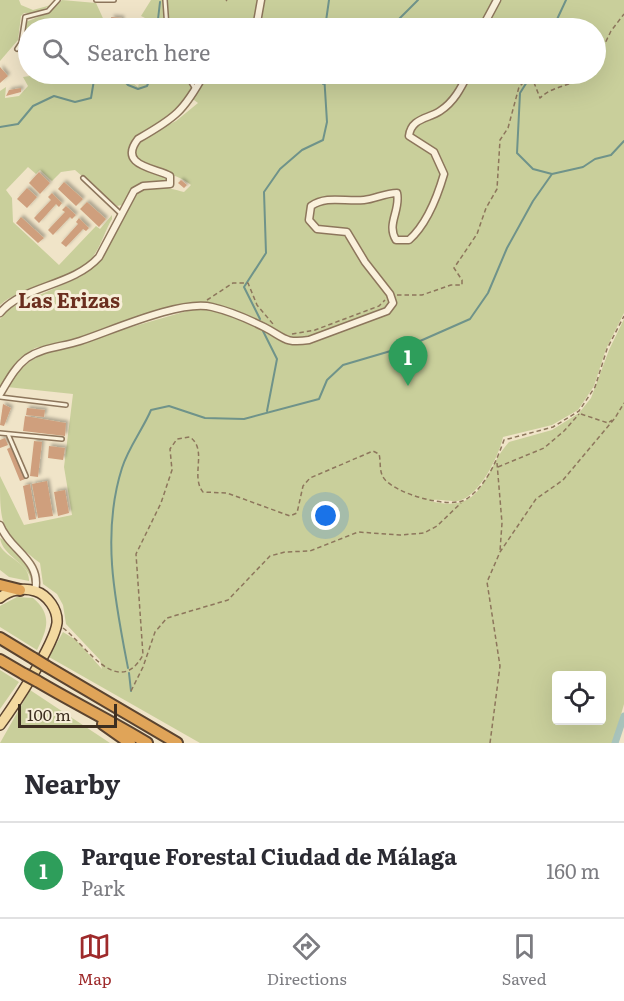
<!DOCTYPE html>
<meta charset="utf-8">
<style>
:root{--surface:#fff;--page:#f7f7f7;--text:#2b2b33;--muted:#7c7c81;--line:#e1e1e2;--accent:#9e2a2b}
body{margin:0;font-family:Literata,serif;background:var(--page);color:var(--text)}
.controls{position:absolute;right:18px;bottom:18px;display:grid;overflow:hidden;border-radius:6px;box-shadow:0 6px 24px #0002}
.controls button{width:54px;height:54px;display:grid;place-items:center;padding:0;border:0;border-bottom:2px solid var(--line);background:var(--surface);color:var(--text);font:30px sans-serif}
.scale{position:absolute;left:18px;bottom:15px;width:99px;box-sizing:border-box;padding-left:6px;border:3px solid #3d2e20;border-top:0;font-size:16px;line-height:21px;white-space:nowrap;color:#3d2e20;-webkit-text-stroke:4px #f7eed8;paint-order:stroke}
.you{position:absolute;left:326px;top:516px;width:21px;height:21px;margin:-15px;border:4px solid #fff;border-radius:50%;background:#1a73e8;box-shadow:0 0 0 9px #1a73e833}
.badge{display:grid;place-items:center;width:39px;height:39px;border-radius:50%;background:var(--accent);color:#fff;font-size:20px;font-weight:700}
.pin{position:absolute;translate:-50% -50px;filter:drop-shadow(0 2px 3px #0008)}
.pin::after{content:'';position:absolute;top:32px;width:21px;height:18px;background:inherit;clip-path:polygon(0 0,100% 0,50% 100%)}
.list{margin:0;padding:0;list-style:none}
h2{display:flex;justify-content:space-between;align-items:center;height:78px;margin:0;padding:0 24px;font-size:26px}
h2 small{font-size:20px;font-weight:400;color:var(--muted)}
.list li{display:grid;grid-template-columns:39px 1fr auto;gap:18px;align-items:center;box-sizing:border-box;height:96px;padding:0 24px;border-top:2px solid var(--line)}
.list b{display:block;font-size:22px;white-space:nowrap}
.list p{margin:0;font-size:20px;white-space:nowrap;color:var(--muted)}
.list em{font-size:20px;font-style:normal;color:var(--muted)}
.icon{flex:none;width:33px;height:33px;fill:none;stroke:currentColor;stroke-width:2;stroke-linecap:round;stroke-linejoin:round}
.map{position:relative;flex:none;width:624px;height:743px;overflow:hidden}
.search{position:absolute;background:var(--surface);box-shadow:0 6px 24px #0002;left:18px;right:18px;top:18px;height:66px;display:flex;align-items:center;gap:15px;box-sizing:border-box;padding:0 21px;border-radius:33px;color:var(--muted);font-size:22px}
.sheet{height:174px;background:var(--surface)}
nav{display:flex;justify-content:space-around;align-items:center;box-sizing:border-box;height:84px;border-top:2px solid var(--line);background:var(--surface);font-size:16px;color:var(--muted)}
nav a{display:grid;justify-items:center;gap:3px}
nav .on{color:var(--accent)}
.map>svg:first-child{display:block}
</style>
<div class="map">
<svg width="624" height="743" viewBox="0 0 624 743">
<defs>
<filter id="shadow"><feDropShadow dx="2.5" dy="-2.5" stdDeviation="1.5" flood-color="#0004"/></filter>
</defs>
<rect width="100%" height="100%" fill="#f0e4c8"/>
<path fill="#e6deb5" d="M122,74H142L139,87L123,76Z"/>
<path fill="#c9cf9b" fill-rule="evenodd" d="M0,0H19L21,5L33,10L51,5L37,13H24L21,16L18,40L0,61Z
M62,0L96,3L107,27L28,28V54L22,50L26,22L50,12Z
M151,0H624V313L606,349L594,386L578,410L552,425L503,437C499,456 479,497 458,501C448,502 438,498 430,501C485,515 482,472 509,442L552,430L579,413L591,398L609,350L624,319V704L613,743H200L49,657L63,632L76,640L102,669L100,660L66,624L63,605L57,594L43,584L40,563C0,532 0,526 0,476L24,525L72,515L64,467L73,394L7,387C19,367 34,357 55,349L194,309L213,310L234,318L237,313L210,304L153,313L76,339L35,348L20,358L0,387V319L8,309L80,277L98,263L135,194C151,182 169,188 184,192L191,185C175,170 142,173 134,151L141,139L176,121L198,103L190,97C183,104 177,112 169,118C156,128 127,134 130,155L145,170L168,179L166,182L142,183L122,205L117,206L75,170L61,172L52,181L40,170L36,174L28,167L6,190L12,198L13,222L59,265L96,226L100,229L112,215V219C104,232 100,251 89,261C64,283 22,285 0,305V91L6,87L5,98L19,96L28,86L23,77L43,74H122L138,87L142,74H596V28H146L145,18L141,16ZM556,676H602V720H556Z
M0,538C15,544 34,565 32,582C28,562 3,557 0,538Z
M0,546C8,559 30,564 29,581L9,577L0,570Z
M17,597L33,598C53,615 47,630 37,650L0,627V606Z
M0,670L19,682L0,709Z
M30,690L110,743H0Z"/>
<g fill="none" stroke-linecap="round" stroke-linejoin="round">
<path stroke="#6f938a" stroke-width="2" d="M157,28L160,2
M325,28L329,0
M390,28L418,0
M553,28L566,0
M118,74L128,85L138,89L147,86L152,74
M532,74L520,93L517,153L533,169L552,174
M323,84L338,74
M0,127L18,124L33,106L54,96L75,102L91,98L95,74
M260,319L244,287L266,253L264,192L280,169L302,150L323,140L327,122L324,74
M263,331L277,359L267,411
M128,668C115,601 101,534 122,468C128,448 143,429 151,410L169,406L205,418L244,419L319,399L327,380L343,365L411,345L470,319L488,293L507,248L533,201L552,174L583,167L595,159L611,155L624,141
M129,673L131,691"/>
<path stroke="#a9c4bc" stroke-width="7" d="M615,743L624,716"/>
</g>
<path fill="#cf9f7d" filter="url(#shadow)" d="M111,17L122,18L121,28H114Z
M22,50L28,54V68L21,56Z
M0,67L8,76L0,83Z
M21,88V92L6,96L9,90Z
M39,172L50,183L40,194L29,183Z
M181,180L187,185L184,188L178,183Z
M64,182L83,199L76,206L58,189Z
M27,188L37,197L27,208L17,199Z
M52,193L62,203L59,207L56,204L39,223L34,218L51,200L48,197Z
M87,202L106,219L99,227L80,209Z
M66,206L76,215L72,219L70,217L53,235L48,230L65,212L62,210Z
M21,217L44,238L38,243L16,223Z
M79,218L89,228L86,231L83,229L66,247L61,243L78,224L76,222Z
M3,404L11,408L4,426L0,425Z
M27,408L45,410L44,417L26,415Z
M25,416L66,423L65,436L23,431Z
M5,438L8,445L0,448V440Z
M34,441L42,442L38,477L30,476Z
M49,446L65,448L63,460L48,458Z
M11,447L25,479L20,481L7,449Z
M47,481L53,516L38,518L32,484Z
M30,484L36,519L29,520L23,486Z
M65,490L69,513L58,516L54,492Z"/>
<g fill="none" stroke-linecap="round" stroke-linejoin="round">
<defs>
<path id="service" d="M96,0H114
M165,0L167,28
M17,49L21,43L25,17L48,11L58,0
M186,74L195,89
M83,178L121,214
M0,397L66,405
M0,433L62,439
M8,434L26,476"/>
<path id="minor" d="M256,28L261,0
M482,28L497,0
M0,313C23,285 72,287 99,257L134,191L143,186L170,184V176C156,168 117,166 138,139C175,118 184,111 204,74
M0,394C8,381 15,367 27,358C43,347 62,347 80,341C111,331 181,299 212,307C229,311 248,319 264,327C284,337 284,344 309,340L387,311L393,303L390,294L365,262L347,232L317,229L309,220L311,206C327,195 345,202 364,200C375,199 385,193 397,193C401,210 386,224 396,240H409C427,224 437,198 444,174L434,152L409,136C411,118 428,119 440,111C454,102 461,88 468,74
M0,525C10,551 42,560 35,591"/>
<path id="primary" d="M0,598C9,590 23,587 35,591C48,595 58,610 57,623C54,645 14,706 0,725"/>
<path id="motorway" d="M0,585L20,590
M0,638L33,658
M0,660L24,674
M46,666L177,743
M37,681C74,703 111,721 147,743
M103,724L130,743"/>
</defs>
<use href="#service" stroke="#8d765c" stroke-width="6"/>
<use href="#minor" stroke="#8d765c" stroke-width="9"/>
<use href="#primary" stroke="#5b4430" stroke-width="12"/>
<use href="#motorway" stroke="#5b4430" stroke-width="14"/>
<path stroke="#8d765c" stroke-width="1.5" stroke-dasharray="4.5 3" stroke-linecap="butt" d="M226,1L227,0
M596,62L611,31L624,14
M397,295H422L451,285H462V280L454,268L477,234L486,208L497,189L500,140L508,128L519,87L531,75L540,98C553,85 572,87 586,74
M207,300L233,283H248L257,305L273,324
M292,334L315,330L379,306L385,300
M581,414L608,423L612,420
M497,463L502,523L500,551
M498,467L544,448L564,431L579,414
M63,628C85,644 118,700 143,655L136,554L161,503L172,470L170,449L177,439L190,437C208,450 190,476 203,492L227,493L290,516L297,513L303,486L310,478L373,451L379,454C381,461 379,470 383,477C392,493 452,511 468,498C487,484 496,462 504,440L553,427L579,411L595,387L607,349L624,316
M131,691L143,667L155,632L167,618L228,600L270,556L285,552L310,551L358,532L400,535L424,533L437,526L461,503
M490,743L500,666L487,582L500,552L536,499L563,480L615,418L624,403"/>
<use href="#service" stroke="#faf1dc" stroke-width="3"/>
<use href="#minor" stroke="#faf1dc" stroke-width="6"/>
<use href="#primary" stroke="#f3d9a0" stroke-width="9"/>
<use href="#motorway" stroke="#e0a458" stroke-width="10"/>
<defs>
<path id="motorway-bridge" d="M33,658L46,666
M24,674L37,681"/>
</defs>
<use href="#motorway-bridge" stroke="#5b4430" stroke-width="14" stroke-linecap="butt"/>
<use href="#motorway-bridge" stroke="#e0a458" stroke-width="10"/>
</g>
<g text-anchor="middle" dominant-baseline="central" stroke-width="6" stroke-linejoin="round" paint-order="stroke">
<g font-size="20" font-weight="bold" fill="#6b2e1e" stroke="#f7eed8">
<text x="69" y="299">Las Erizas</text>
</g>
</g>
</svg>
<div class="controls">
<button><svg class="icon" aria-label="locate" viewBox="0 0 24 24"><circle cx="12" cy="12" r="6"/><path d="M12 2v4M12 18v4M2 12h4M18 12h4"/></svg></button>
</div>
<div class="scale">100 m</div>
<div class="you"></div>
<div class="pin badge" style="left:408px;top:386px;background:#2e9e5b">1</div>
<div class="search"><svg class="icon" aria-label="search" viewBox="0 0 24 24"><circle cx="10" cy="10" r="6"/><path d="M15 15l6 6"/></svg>Search here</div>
</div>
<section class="sheet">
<h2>Nearby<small></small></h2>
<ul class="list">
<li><span class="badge" style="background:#2e9e5b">1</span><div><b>Parque Forestal Ciudad de Málaga</b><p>Park</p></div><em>160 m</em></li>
</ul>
</section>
<nav>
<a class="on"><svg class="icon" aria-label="map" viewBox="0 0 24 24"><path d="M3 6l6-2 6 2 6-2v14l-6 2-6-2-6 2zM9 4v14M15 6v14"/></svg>Map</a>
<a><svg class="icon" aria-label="directions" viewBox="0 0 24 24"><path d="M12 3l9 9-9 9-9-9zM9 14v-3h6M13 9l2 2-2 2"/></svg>Directions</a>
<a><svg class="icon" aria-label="saved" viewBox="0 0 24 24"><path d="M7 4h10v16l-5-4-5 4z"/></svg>Saved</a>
</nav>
